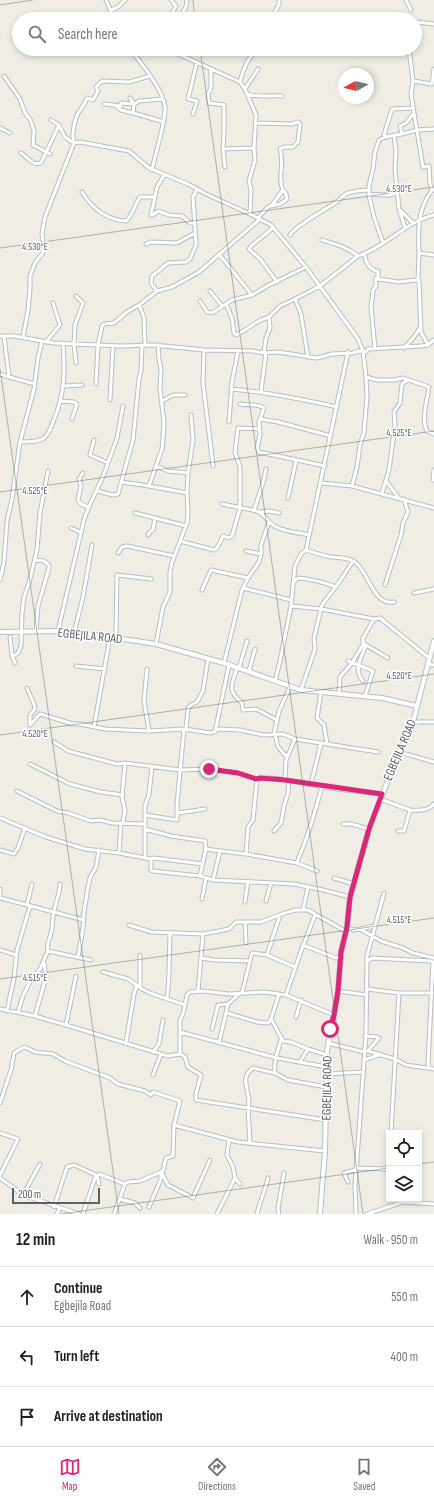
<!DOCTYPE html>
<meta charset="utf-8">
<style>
:root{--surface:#fff;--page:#f2f2f2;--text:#202124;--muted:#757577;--line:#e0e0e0;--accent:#db2777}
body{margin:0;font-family:"Sofia Sans Condensed",sans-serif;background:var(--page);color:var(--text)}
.controls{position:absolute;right:12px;bottom:12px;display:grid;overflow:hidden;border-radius:0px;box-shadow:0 2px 6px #0003}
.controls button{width:36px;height:36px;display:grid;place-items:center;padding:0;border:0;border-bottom:1px solid var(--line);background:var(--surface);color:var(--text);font:20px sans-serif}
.compass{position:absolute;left:338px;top:68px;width:36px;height:36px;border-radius:50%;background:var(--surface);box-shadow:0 2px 6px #0003;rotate:262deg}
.scale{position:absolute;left:12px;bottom:10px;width:88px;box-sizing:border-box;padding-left:4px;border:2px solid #5c6066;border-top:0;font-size:11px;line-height:14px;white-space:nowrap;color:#5c6066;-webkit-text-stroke:3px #fff;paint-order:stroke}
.stop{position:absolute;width:12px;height:12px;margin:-9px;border:3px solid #db2777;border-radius:50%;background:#fff}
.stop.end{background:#db2777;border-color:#fff;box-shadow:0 1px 4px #0008}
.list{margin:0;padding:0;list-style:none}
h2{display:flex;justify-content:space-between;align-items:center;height:52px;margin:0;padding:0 16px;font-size:17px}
h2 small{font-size:13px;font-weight:400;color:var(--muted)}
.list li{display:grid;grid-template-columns:26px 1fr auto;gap:12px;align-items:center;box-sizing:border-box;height:60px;padding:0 16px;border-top:1px solid var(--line)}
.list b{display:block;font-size:15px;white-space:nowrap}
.list p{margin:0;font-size:13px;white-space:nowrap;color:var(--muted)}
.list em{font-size:13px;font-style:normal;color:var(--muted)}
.icon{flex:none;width:22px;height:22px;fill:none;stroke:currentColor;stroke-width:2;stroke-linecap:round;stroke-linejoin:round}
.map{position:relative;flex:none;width:434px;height:1214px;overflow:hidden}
.search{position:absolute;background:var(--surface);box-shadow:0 2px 6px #0003;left:12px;right:12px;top:12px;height:44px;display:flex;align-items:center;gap:10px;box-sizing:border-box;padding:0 14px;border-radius:22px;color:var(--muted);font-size:15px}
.sheet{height:232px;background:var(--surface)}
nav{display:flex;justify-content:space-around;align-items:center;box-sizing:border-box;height:56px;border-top:1px solid var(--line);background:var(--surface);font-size:11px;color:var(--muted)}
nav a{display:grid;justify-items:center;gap:2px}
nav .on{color:var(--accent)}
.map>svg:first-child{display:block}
</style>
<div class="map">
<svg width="434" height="1214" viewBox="0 0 434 1214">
<rect width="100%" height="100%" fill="#f0ede4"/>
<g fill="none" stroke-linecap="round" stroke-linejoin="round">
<defs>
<path id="street" d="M106,0L114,19
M171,0L176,6L173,11L178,17
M406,0L411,10
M111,10L118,7L125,0
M140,19V15L180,17L186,7L187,0
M272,19L279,4V0
M314,19L316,17L374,19
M415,22L434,24
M130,49C141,63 163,89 165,107C166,121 155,154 152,170
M158,49L176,53L240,82L245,89L256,115L254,148L255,160L249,181L251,190L250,214
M409,49L413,81
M211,69V88L208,94L209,103L224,105V131L223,149
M4,76L20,99L25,113L30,119L34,130L33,145L50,154
M240,82C243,70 248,54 260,49
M245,89L258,69
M247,94C257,98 271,95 282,96
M130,98L134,104L133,113L164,122
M104,104L121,106V103L134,104L139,101L163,99
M117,107L121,110L133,113
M414,113L423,167L429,166L430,184L432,190H434
M193,114L197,101L188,99L197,62
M51,120L59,125L65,137L72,142
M256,123L292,124L298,122L300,124L298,142L293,147H284L280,149C285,164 277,178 283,190L272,205L268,207L258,218
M0,128L10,133
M402,134L417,130L434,129
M394,135L396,151L395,169L399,209L413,223
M387,137L384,135L392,109L414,108
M74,143C71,135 75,115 81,109C84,105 85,103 87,98L93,100L98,91L96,87L102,81L129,82L150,76
M21,153C28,157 32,166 41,163L59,125
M225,167L223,149L254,148
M164,175L157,187L151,215H153L158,211L169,215L182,216L189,222L195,224
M432,190C417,211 418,229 419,253L434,255
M82,192C92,208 107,220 126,221C134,214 134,205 140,197H154
M370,195C379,193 390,198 397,192
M271,206L280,204L287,199L286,194L283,190
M400,212L405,228
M273,228L251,246L249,249L261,260L277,282
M290,235C295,226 325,210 335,203C340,200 343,195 348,193C355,191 362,190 369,190
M322,240C335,244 347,247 358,256C386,247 405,222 434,215
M383,243L374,217L369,196V186L373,169L375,152L379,140L385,137L402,134L400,126L406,123L414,113L411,94L413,81L432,84L434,69
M146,244L151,242L177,243L195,233
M219,254L252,295L269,285L306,267
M363,254L365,256C365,262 371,271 378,271V279L399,282L416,280L419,281L421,332L428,345
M418,280L419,253
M157,291L151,283L152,276L168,263L186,262L190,259L196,245L193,197L197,189
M210,291L222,306
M200,301L207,312L212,313L232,300L252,295
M226,304L232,318L234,333L236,335C248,330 256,320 269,317
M139,305L144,317L145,344
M0,336H14L53,343L121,346L154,345L204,350L253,351L264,353L278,352L317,358L332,354L353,353L359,351L366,352L368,349L421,346L428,345L434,340
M23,337L28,310L30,289V276L35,263L42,254L44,247L42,234L45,217L74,143L80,142L129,151L149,168L188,184L206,194L250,214L271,225L306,267L358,339L363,351L366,377L377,380H394L403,378L429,387C427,401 421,419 427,431L434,434
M46,342L60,325L53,303
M404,348L414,337L420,328
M375,349L371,307L373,290L376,286V278
M204,350L203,383L213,466
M264,353L266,338L270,328L269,317L280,306L295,299
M308,357L301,314L295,299L320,286L358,256
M76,363L74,344L75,325L83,303L76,296
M0,374L9,377L4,336
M9,377L35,384
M96,384L98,345L102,326L104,324L114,323L127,312L139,305L157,291L172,287L199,272L260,219
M64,386L82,385
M231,389C267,392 301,399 337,407
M261,391L266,353
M110,400L113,346
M61,401L74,402L77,404L72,419
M162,401L173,395H185
M240,404C249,406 257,403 264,408L259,422L260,435L257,448L259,452L325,466
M260,419L278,422L331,436
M229,422L232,382L238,351
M20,442C27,441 38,443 44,438C49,434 51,427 53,422C65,395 65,372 63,343
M108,463L117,438L123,406
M156,466L168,471L188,473
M434,470L433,480H434
M83,473L79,479L81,486L78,500L81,504L88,507
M386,481L398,497
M121,482L149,486
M322,483L352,486L434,508
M352,486L357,467L360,445L364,432L367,397L366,377
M98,491L113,495L118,494L133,440L139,379L141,371L142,345
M187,493L188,473L193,440L191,415
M382,493L389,470L395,425L394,412L400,403L402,384L408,380
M288,498L296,461
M222,504L257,511C265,514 268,523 276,527C283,531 300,533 309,535
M254,510L263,483L266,469
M261,512L268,511L279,513
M135,513L155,518
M71,528L80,532
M148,535L150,532L153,530L155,518L186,526
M180,541L214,550L217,548L223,536L229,538L232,536L240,508V467L235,452L238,428L260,429
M306,550C314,553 322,555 331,557C338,558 348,557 355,562C368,571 373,606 394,602
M246,551L261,554V545L269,522
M118,553L122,547L127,546L174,556
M35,560L44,561L49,565V568L38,606L36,632
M0,580L4,562L7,521L12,499L20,442L34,389L38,358L42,341
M293,583L298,578C312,579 323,582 336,587
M385,585L401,535L403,523L408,512L404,499
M243,588L291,600
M202,590L211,570L248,578L259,562L261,554
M414,593L434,589
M291,606L321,609L374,619L380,618L429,658
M374,619L363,638V642L366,645L388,658
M58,631L84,520C90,500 102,483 108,463L90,455L94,440
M74,633L83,597L92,545
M10,637L12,655L15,663
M116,638L117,575L151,579
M156,644L163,607L170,592V572L172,562L187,523L188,512L187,493L149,486L162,449L163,439L164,422L160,389L161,369L159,360L158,345
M12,657L18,653L21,646L22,613L24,597L29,583L37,550L40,513L48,471
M348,661L373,671L365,696
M224,663L242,590L248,578
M428,664L434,665
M76,666L105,669
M237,668C232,685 226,689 242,703L243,710L256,709L277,720
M239,668L247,641
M147,669L144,701L149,731
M249,671L255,649
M275,681L280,661L291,606L295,566L301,554L306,550L348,352
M363,681C353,670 361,658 366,645
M27,688L34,704L35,709L30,715V725L40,714L73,724H80L105,729L149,731L184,729L211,733L219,729L240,730L263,735L283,734L295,739L378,752
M301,690L315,649L314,638L322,605L340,581L353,561
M321,692L317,718L324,725L327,744
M339,694L340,677L352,663L364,643
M413,722H434
M94,727L110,637
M186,730L188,708L191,705L197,702L203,691L208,659
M215,732L229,665
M274,734L279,711L290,687
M275,734L278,747L287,757
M54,742L68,751L117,764L125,763L180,770L209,769L238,773L256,779C273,775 305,784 323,787C343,790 363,792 382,794
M399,752L434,762
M30,764L70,784L101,792L123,795
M285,780L286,760L295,739
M311,784L321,743
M17,791L57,811L68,813L91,821L100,820L112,823L145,824
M380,799L410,810L404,831H398
M410,810C419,811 428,811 434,804
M178,813L205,809
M145,815L177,820V804L184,729
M0,818L46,837L85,849L119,853L151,859V870L153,871L200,876L213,880L294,884L323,890L350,897
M343,824H351L369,829
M145,829L171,836L205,841L206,848L200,876
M274,831L281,823L284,806L288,793L289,781
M205,849L246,854L297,863L317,871
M0,850L14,854L18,848L25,828
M119,853L121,824L123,822L125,810L122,797L125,763
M246,854L248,827L253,820L257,779
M145,858V806L149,794L152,767
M151,859L154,858L203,864
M297,863C300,853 304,846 307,836C313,820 317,803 322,787
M334,878L354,884
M213,880L220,851
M32,884L27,905L84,920
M0,889V895
M0,895V898L27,905
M202,899L206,878
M266,901L271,883
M245,902L248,881
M303,910L308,887
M245,922L246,943
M129,925L151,932L203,934L229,929L236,922H261L285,913L296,910H308L345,931
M347,927L353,930L360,929L381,941L403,948L413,953L434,958
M360,929L375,926
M303,945L336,958L341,957
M0,950L16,955
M48,951C46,944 50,939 51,933C53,926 52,918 54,911C56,901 60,893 60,884
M140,955V988
M267,955L280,915
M78,957L83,928L84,912L88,887L90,878L96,867L99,850
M201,958L214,960L250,961
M367,962L372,958L430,961L433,962L428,1064L429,1068
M103,972L128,979L142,989L150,993L185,1005
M367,989L399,993L391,1133
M198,991L203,934
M338,991L367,995
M242,993L252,953L267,955L295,967
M399,993H432
M279,994L271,1019L283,1041L291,1042L308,1049L300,1062
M286,995L300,954L315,915
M167,998C170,977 169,955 170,934
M0,1009L35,1016L66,1025L168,1056L180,1054V1020L183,1014L187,995L190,992L203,991L229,994L264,992L286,995L334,1015
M7,1011L14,978L17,950L30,906
M18,1012L23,996L31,980L40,969L48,951L91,960
M227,1013L257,1022L268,1023L271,1019
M35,1016L46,977L44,963
M296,1017L301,1000
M66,1025L76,976
M212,1029L218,1005L228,1004
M180,1032L277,1058L327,1067
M365,1036L377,1037L379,1038L368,1051
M126,1043L134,994L137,985
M219,1043L228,1004L240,993
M328,1043L364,1052
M308,1049L327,1055
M364,1050L395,1059L406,1065L434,1069
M153,1052L159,1044L163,1020
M180,1054L185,1057L188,1067L201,1075L196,1094V1100L326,1120
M364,1060L379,1055
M275,1073L288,1080L326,1087
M327,1074L363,1072
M153,1075L161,1054
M0,1103L11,1070L14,1053L22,1048L25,1047L35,1052L53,1054L65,1061L110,1078L118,1084L145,1091L151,1095L153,1092L180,1101L174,1125L173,1156L166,1158L163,1171L140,1181L128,1182L125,1184L114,1214
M174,1125L238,1142L325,1151
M0,1133L18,1139L0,1175
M229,1140L227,1155L233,1167L235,1178L240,1184
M250,1144L248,1108C253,1094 237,1079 253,1068L275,1073C273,1063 278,1050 281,1040
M356,1168L386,1169L389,1164
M161,1172L168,1185L193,1198L210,1160
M0,1178L23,1195L79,1214
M348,1182L344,1173L355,1170
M23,1195L40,1164
M119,1199L135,1203L140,1208
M54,1207L67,1167L74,1165L94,1174L97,1176L99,1184
M149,1207L161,1179V1174
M57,1214L60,1208
M83,1214L95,1178L99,1174L125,1184
M217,1214L235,1178
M257,1214C260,1201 265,1191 268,1178
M279,1214L278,1208L284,1173
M356,1214L355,1186L366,1034L367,956L384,893
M367,1214L403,1202L434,1204"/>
<path id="secondary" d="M0,632L58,631L110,637L156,644L224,663L301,690L382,698L417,706
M320,1214L325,1151L327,1051L338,991L341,952L347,927L350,897L369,829L399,752L413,722L434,641"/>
</defs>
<use href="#street" stroke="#b9bcc1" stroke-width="5"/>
<use href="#secondary" stroke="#b9bdc3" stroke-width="6"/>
<use href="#street" stroke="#fff" stroke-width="3"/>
<use href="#secondary" stroke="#fff" stroke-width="4"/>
</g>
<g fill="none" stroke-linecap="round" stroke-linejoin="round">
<path stroke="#db2777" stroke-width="5" d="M209,769L238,773L256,779L260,778L285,780L382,794L369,829L350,897L347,927L341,952L338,991L334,1015L330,1029"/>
</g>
<path fill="none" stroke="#5c6066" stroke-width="1" stroke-opacity="0.45" d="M193,0L195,19M0,5L33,0M200,49L363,1214M0,248L434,187M0,369L119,1214M0,492L434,431M0,735L434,674M0,979L434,918M419,1164L434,1162M61,1214L389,1168"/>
<g text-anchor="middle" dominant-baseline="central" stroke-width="3" stroke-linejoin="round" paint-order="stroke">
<g font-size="13" fill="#5c6066" stroke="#fff">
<text transform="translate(90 636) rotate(6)">EGBEJILA ROAD</text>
<text transform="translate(400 750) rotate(-67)">EGBEJILA ROAD</text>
<text transform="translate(327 1088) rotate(-89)">EGBEJILA ROAD</text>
</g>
</g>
<g font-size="10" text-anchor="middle" fill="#5c6066" stroke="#fff" stroke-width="3" stroke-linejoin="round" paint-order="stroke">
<text x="399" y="192">4.530°E</text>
<text x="35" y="250">4.530°E</text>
<text x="399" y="436">4.525°E</text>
<text x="35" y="494">4.525°E</text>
<text x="399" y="679">4.520°E</text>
<text x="35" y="737">4.520°E</text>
<text x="399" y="923">4.515°E</text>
<text x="35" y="981">4.515°E</text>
</g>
</svg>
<div class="controls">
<button><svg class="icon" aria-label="locate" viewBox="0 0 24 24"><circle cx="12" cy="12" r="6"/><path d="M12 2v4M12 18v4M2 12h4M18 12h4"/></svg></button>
<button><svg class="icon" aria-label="layers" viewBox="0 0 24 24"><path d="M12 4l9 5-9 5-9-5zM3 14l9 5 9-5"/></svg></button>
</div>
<svg class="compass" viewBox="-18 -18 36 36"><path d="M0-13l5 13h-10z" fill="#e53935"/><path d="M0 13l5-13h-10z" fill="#757577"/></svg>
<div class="scale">200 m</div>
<div class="stop" style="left:330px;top:1029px"></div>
<div class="stop end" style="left:209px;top:769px"></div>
<div class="search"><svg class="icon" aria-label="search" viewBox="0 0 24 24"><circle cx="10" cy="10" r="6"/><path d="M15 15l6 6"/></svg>Search here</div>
</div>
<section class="sheet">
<h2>12 min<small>Walk · 950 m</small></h2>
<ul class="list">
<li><svg class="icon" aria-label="ahead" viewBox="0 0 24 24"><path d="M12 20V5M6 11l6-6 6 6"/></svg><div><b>Continue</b><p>Egbejila Road</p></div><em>550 m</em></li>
<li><svg class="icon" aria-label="left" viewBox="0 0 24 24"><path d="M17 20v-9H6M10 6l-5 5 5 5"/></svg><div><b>Turn left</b></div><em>400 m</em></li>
<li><svg class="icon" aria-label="arrive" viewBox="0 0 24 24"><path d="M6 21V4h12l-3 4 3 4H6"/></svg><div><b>Arrive at destination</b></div></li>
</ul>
</section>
<nav>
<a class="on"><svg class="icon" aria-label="map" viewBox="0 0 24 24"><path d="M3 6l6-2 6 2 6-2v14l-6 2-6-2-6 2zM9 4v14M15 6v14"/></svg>Map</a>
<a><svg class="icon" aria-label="directions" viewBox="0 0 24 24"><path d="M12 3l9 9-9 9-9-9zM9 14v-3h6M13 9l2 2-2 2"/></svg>Directions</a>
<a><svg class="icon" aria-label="saved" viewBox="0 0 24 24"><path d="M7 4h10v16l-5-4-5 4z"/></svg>Saved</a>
</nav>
